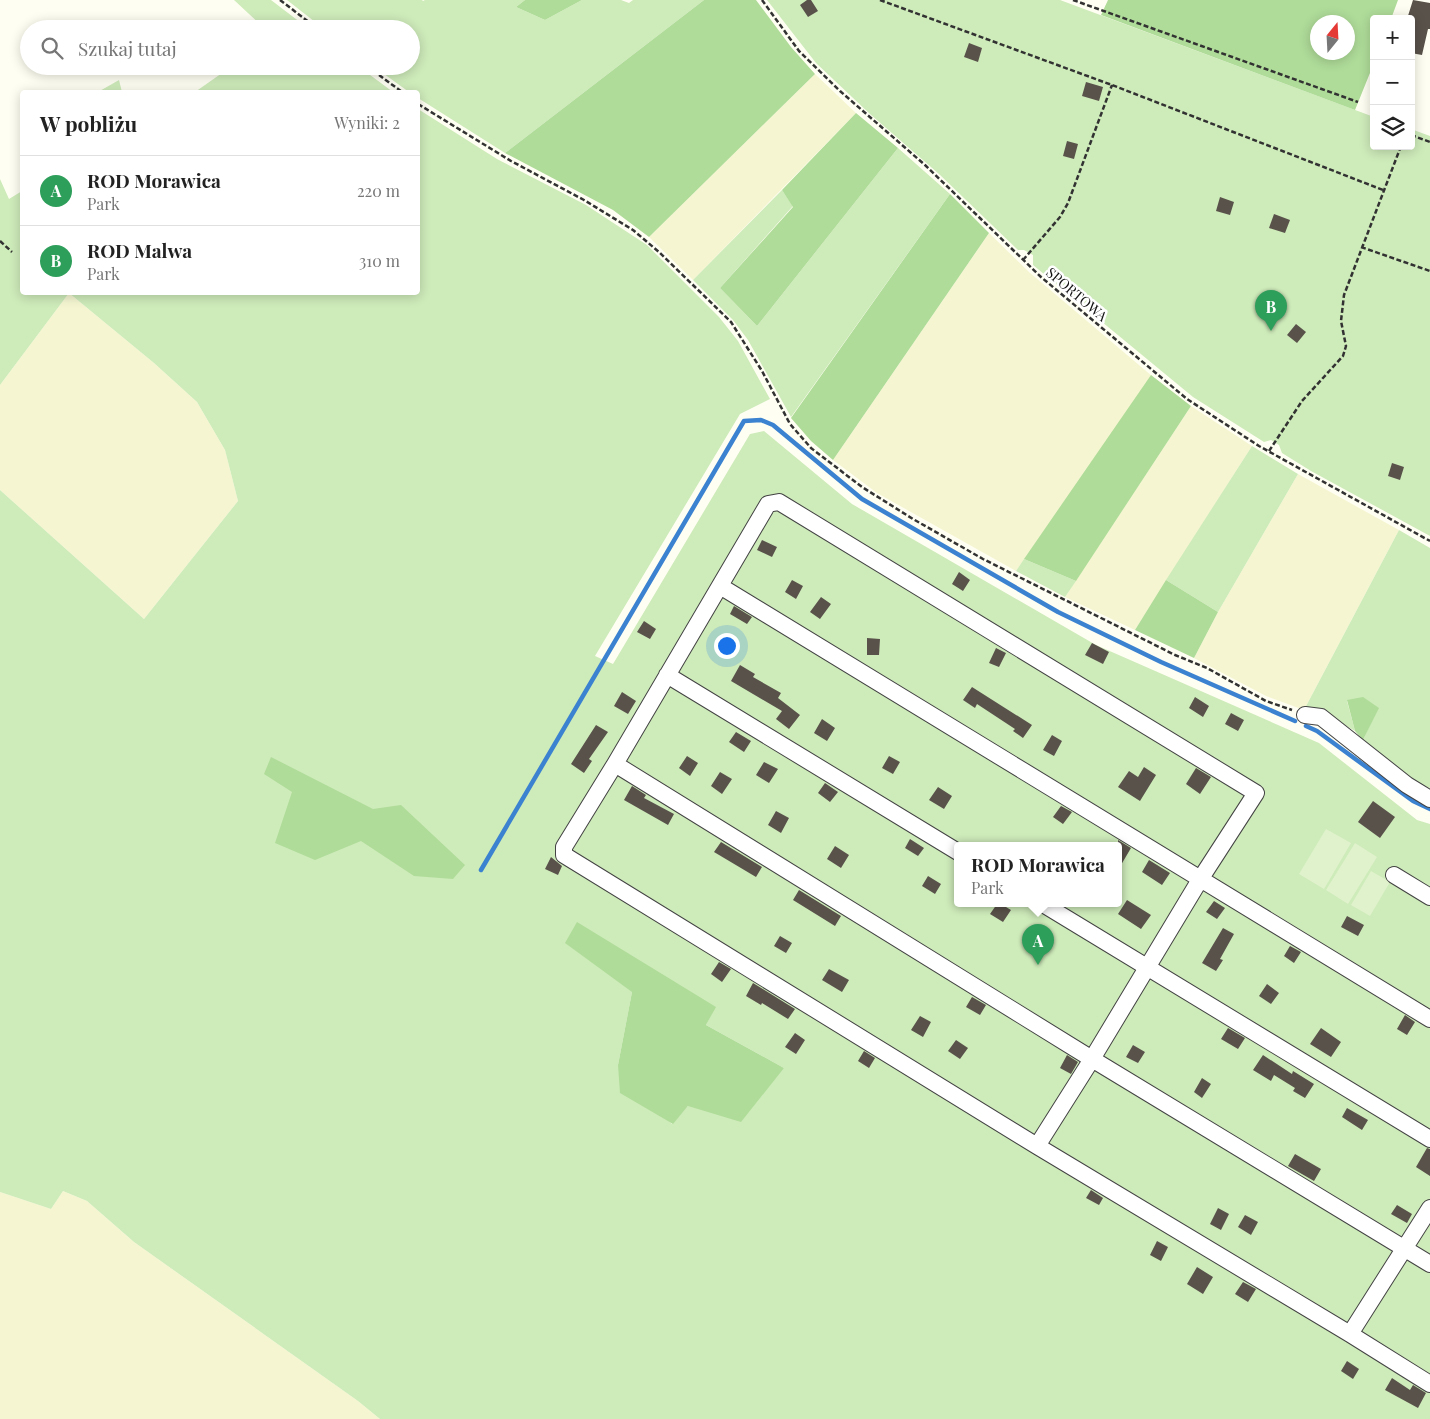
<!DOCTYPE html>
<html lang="pl">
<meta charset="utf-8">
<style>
:root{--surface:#fff;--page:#f6f6f6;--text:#222;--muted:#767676;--line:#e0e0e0;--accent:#c33024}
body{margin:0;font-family:"Playfair Display",serif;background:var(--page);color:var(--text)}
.controls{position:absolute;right:15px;top:15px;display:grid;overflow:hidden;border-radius:5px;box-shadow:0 2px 12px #0003}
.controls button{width:45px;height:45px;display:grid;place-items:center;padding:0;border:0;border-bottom:1px solid var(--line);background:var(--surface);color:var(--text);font:25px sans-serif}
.compass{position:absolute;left:1310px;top:15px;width:45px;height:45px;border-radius:50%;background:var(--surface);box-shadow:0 2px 12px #0003;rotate:18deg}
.you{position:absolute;left:726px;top:645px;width:18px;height:18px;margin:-12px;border:4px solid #fff;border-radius:50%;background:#1a73e8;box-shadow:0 0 0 8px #1a73e833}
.badge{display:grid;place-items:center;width:32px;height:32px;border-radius:50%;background:var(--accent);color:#fff;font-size:16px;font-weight:700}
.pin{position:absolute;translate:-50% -41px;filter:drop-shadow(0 1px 2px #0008)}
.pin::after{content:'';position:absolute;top:26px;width:18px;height:15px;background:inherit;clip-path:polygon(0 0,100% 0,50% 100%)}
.popup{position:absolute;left:954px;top:842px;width:168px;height:65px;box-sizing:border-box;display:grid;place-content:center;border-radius:5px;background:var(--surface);filter:drop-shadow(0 1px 4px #0005);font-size:16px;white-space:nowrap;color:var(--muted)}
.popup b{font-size:19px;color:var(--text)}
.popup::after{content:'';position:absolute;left:50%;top:100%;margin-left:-10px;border:10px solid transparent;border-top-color:var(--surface)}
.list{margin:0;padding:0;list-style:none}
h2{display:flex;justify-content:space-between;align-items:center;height:65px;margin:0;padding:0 20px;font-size:21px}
h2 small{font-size:16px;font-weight:400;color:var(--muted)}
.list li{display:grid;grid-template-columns:32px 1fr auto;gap:15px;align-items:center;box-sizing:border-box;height:70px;padding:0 20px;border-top:1px solid var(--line)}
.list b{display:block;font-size:19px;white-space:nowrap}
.list p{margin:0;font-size:16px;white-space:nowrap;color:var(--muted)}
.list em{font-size:16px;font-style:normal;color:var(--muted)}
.icon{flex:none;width:28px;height:28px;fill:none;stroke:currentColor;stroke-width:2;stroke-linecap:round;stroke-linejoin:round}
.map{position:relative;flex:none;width:1430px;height:1419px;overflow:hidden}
.search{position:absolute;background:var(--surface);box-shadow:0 2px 12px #0003;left:20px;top:20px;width:400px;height:55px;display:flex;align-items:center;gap:12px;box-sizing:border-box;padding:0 18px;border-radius:28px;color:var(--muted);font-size:19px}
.panel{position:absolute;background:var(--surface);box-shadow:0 2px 12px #0003;left:20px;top:90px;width:400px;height:205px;border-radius:5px}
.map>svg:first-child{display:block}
</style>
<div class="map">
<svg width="1430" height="1419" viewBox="0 0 1430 1419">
<rect width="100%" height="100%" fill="#fffef2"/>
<path fill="#f5f6d1" d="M815,74L856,113L693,280L649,237Z
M989,233L1029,272L1152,376L1016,571L877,493L833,460Z
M69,293L154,363L197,402L225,450L238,501L144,619L0,490V385Z
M1191,406L1252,446L1135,630L1065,597Z
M1298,474L1399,530L1304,710L1266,696L1194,658L1218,612Z
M63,1191L87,1201L134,1242L358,1401L380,1419H0V1192L51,1209Z"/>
<path fill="#ceebba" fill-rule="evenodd" d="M234,0H271L309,29H265Z
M287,0H422L423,1L425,0H525L516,7L545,20L582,0H621L629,3L633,0H704L505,153L418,98V92H409L373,66H411V29H324Z
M767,0H1060L1374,117V146H1411V129L1430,136V536L1311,471L1282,453L1279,445L1271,440L1264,442L1193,397L1033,265V255L1024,250H1018L939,174L870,114L816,63Z
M232,66H358L393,92H195Z
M119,80L122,92H98Z
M418,109L497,159L586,205L647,245L719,317L738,341L770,399L740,414L595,656L613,664L750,434L764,431L852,504L1096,645L1319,743L1417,820L1430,824V1419H380L358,1401L134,1242L87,1201L63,1191L51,1209L0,1192V490L144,619L238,501L225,450L197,402L154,363L69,293L0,385V179L9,199L22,191V292H418ZM958,846H1118V904H958ZM632,992L715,1007L706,1025L784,1068L688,1106L672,1124L618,1065Z
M898,148L950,194L791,417L748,340L733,320L693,280L782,190L793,206L720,288L757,326Z
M1252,446L1298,474L1218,612L1166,580Z
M1399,530L1430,548V788L1414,782L1363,740L1378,708L1347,701L1355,731L1321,711L1304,710Z
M1024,559L1076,581L1065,597L1016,571Z"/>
<path fill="#afdc99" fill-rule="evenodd" d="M525,0H582L545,20L516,7Z
M704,0H756L791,47L815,74L649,237L613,210L505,153Z
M1108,0H1398L1391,19H1374V63L1355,110L1101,15ZM1348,22V52H1318V22Z
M856,113L898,148L757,326L720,288L793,207L782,190Z
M950,194L989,233L833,460L811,441L791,418Z
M1151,375L1191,406L1076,581L1024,559Z
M1166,580L1218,612L1194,658L1135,630Z
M1363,697L1379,708L1363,740L1355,731L1347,700Z
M271,757L373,809L401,805L465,865L453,879L414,876L361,841L315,860L275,843L292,792L264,774Z
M577,922L716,1007L706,1025L784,1068L741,1122L688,1106L673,1124L620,1093L618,1065L632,992L565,943Z"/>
<path fill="#e0f2cc" d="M1326,829L1351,843L1324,889L1299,874Z
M1355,843L1377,857L1348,904L1326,890Z
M1371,871L1390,882L1370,916L1351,905Z"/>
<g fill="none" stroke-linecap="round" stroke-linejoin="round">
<path stroke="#3b82d0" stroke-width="4.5" d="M1306,726L1317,731L1413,801L1430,809
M481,870L744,421L761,420L773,425L862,499L1058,612L1161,662L1295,721"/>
</g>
<path fill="#59524b" d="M807,0H811L818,11L808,17L800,5Z
M1413,0L1430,3V29H1428L1422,55L1411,53V19H1407Z
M969,43L982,48L978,62L964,57Z
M1086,82L1103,87L1099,101L1082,96Z
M1067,141L1078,144L1074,159L1063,156Z
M1220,197L1234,202L1230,215L1216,211Z
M1274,214L1290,220L1285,233L1269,228Z
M1296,324L1306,332L1297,343L1287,335Z
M1392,463L1404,467L1400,480L1388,476Z
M762,540L777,547L772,557L757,550Z
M959,572L970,580L963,591L952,584Z
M792,580L803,586L796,599L785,592Z
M821,597L831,604L820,619L810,612Z
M734,606L752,617L747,624L730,614Z
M644,621L656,629L650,639L637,632Z
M867,638L880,639L879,655H867Z
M1092,643L1109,652L1103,664L1085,655Z
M996,648L1006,653L999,667L989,663Z
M740,665L755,674L753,677L781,693L778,698L800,715L789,729L776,719L782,711L731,681Z
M972,687L1032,725L1023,738L1013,731L1015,729L977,704L975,708L963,700Z
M622,692L636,701L628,714L614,706Z
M1195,697L1209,706L1203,717L1189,708Z
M1231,713L1244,720L1238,731L1225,724Z
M822,719L835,728L827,741L814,733Z
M596,725L608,732L589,759L592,761L584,773L571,764Z
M736,732L751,741L744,752L729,742Z
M1052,735L1062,741L1054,756L1043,750Z
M687,756L698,763L690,776L679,768Z
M889,756L900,762L893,774L882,768Z
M764,762L778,769L769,783L756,775Z
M1144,767L1156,775L1140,801L1118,787L1129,771L1138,777Z
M1196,768L1211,777L1200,794L1186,784Z
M720,772L732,779L722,794L711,786Z
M825,783L838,792L830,802L818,793Z
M632,786L646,795L644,798L674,814L668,825L624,800Z
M938,787L952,796L944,809L929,800Z
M1373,801L1395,817L1380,838L1358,822Z
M1061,806L1072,812L1063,824L1053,817Z
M776,811L789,818L781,833L768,825Z
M910,839L924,848L918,856L905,848Z
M1118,840L1131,848L1118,870Z
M721,842L762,867L756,877L714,852Z
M835,846L849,855L841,868L827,859Z
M551,857L562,866L558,875L545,869Z
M1149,860L1170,873L1162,885L1142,872Z
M928,876L941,884L935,894L922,886Z
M799,890L841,916L835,926L793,900Z
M1127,900L1151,915L1141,929L1118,914Z
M1214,901L1225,908L1217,919L1206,912Z
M997,904H1001L1011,910L1003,922L990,914Z
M1347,916L1364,925L1358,936L1341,927Z
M1223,928L1234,934L1220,959L1223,960L1216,971L1202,963Z
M780,936L792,943L786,953L774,946Z
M1290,946L1301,952L1294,963L1284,956Z
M719,962L731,969L722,982L711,974Z
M829,969L849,980L842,992L822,980Z
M753,983L795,1009L788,1019L762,1003L761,1005L746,996Z
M1267,984L1279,993L1271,1004L1259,996Z
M972,997L986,1005L980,1015L966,1007Z
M1405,1015L1415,1022L1407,1035L1397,1029Z
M920,1016L931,1022L923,1037L911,1030Z
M1228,1028L1245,1038L1238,1049L1221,1039Z
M1321,1028L1341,1042L1331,1057L1310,1044Z
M795,1033L805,1040L796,1054L785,1047Z
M956,1040L968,1048L960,1059L948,1051Z
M1133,1045L1145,1052L1138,1063L1126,1057Z
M864,1051L875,1058L869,1068L858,1061Z
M1067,1055L1078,1062L1071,1074L1060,1068Z
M1263,1055L1292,1074L1293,1071L1314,1084L1305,1098L1293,1091L1295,1088L1274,1075L1271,1081L1253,1070Z
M1202,1078L1211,1084L1202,1098L1194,1092Z
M1347,1108L1368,1120L1362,1130L1342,1117Z
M1427,1148L1430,1149V1176L1416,1167Z
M1295,1154L1321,1169L1314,1181L1288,1166Z
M1091,1190L1103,1198L1099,1205L1086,1198Z
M1397,1205L1412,1214L1407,1223L1391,1214Z
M1218,1208L1229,1214L1221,1230L1210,1224Z
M1245,1215L1258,1222L1251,1235L1238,1227Z
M1157,1241L1168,1247L1161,1261L1150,1255Z
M1197,1267L1213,1277L1203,1294L1187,1284Z
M1243,1282L1256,1289L1248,1302L1235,1294Z
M1347,1361L1359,1369L1353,1379L1341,1371Z
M1392,1378L1410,1390L1413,1385L1426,1393L1418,1408L1385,1390Z"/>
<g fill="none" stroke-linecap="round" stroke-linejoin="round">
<defs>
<path id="minor" d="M720,586L1430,1019
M667,675L958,852
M1305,715L1321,717L1407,785L1430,799
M615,764L1092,1059L1430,1264
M1394,875L1430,897
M1043,904L1430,1139
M1037,1146L1092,1059L1201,878L1256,793L779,502L768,504L615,764L564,847V855L1037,1146L1350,1334L1430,1384
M1350,1334L1430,1208"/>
</defs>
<use href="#minor" stroke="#434343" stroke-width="18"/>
<path stroke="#323232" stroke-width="2.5" stroke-dasharray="5 2.5" stroke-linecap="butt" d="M280,0L318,29
M762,0L799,51L840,91L925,165L1041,277L1187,399L1259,446L1430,541
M880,0L1112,85L1383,190
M1073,0L1358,102
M367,66L402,92
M418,104L511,161L584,200L633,230L659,252L731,322L762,371L790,424L811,448L862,487L913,519L983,559L1175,655L1207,668L1266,701L1292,710
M1411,135L1430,142
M0,241L12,252
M1361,247L1430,271
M1023,260L1060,217L1068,203L1112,85
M1269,451L1302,401L1343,356L1346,346L1341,321L1344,295L1401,146"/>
<use href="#minor" stroke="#fff" stroke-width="16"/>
</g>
<g text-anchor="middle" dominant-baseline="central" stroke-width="5" stroke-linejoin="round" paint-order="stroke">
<g font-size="14" fill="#101010" stroke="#fff">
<text transform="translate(1077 294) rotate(40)">SPORTOWA</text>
</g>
</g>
</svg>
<div class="controls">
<button>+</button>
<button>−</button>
<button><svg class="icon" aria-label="layers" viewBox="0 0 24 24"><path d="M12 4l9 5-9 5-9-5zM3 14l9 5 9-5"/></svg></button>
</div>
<svg class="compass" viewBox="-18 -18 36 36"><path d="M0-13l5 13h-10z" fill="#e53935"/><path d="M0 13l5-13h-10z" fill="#767676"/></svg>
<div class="you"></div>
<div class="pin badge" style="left:1038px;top:965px;background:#2e9e5b">A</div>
<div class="popup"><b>ROD Morawica</b>Park</div>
<div class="pin badge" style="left:1271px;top:331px;background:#2e9e5b">B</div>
<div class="search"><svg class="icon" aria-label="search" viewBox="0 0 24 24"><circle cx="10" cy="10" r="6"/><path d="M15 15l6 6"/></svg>Szukaj tutaj</div>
<section class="panel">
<h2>W pobliżu<small>Wyniki: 2</small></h2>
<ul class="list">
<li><span class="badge" style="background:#2e9e5b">A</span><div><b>ROD Morawica</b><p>Park</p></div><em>220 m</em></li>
<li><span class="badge" style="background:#2e9e5b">B</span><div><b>ROD Malwa</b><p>Park</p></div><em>310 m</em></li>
</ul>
</section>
</div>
